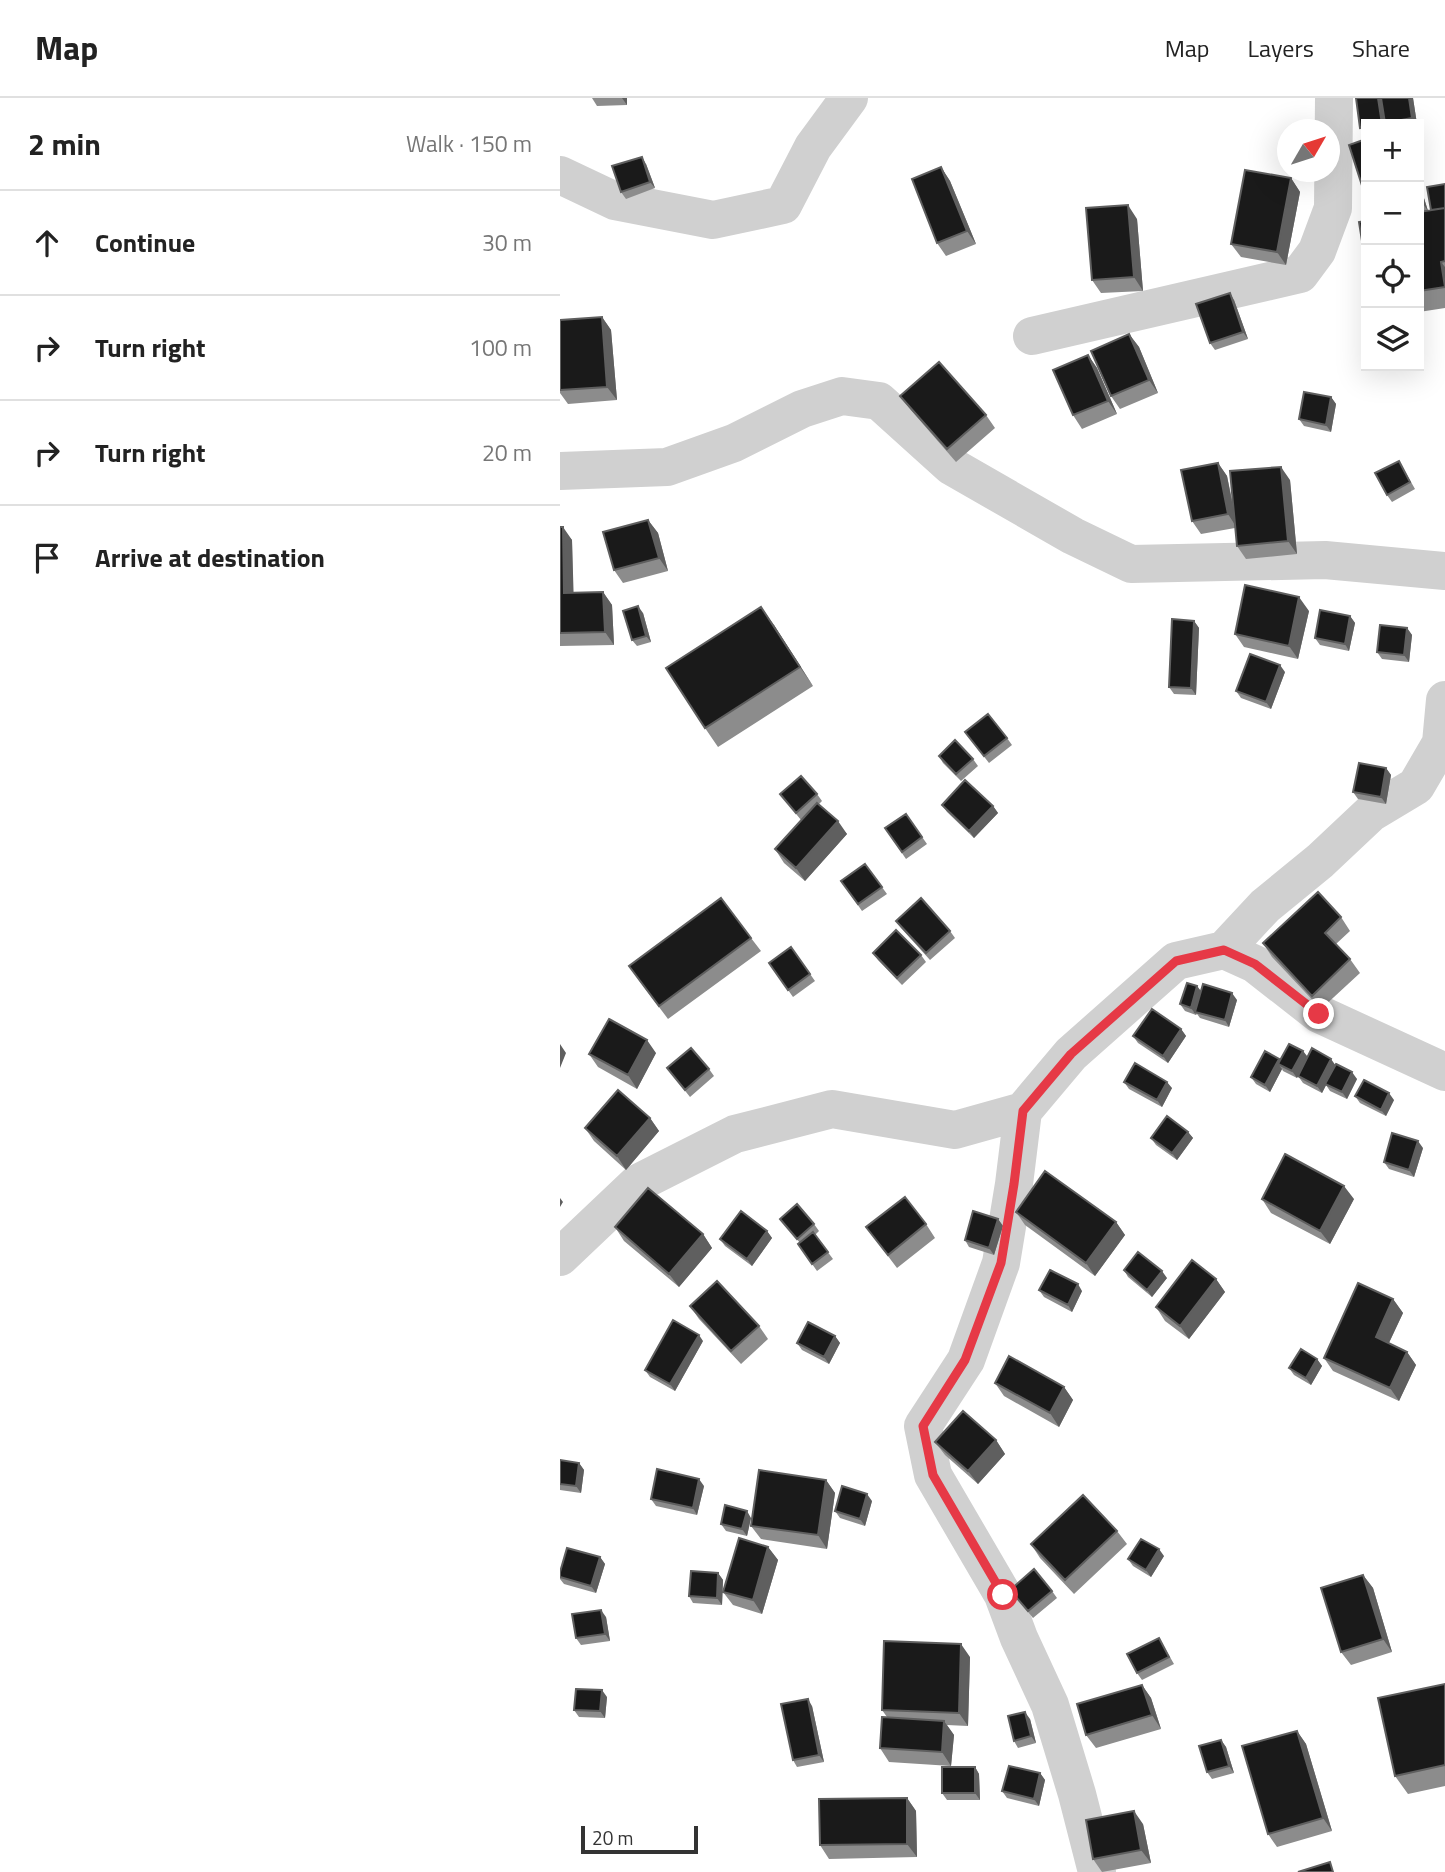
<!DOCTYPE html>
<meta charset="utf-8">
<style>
:root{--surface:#fff;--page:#f2f2f2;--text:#222;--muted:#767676;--line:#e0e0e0}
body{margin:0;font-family:"Titillium Web",sans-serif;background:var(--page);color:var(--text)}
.controls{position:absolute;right:21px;top:21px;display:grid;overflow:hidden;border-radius:0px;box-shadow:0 7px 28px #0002}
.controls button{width:63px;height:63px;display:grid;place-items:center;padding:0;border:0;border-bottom:2px solid var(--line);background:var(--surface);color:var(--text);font:35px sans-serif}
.compass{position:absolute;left:717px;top:21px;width:63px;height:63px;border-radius:50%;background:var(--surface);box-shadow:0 7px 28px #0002;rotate:51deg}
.scale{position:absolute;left:21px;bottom:18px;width:117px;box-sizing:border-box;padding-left:7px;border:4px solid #333;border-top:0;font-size:19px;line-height:24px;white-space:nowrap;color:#333;-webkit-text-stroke:5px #fff;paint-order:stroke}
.stop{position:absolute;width:21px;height:21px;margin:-16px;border:5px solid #e63946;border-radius:50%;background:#fff}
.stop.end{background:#e63946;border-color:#fff;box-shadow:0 2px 7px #0008}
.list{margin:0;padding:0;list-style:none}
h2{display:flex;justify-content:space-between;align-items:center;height:91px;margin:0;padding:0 28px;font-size:30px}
h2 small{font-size:23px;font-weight:400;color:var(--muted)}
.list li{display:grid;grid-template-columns:46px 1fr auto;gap:21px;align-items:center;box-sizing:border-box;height:105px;padding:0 28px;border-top:2px solid var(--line)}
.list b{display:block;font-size:26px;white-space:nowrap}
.list em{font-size:23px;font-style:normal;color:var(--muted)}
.icon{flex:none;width:38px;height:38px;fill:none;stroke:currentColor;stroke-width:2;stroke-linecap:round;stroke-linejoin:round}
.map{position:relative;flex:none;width:885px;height:1774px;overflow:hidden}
header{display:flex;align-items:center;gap:42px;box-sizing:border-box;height:98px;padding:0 35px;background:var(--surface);border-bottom:2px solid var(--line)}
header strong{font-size:33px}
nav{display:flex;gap:38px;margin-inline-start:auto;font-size:24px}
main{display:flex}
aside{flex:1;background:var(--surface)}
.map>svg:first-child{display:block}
</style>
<header>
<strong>Map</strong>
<nav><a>Map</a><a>Layers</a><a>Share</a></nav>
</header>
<main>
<aside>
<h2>2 min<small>Walk · 150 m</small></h2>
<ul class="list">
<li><svg class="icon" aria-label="ahead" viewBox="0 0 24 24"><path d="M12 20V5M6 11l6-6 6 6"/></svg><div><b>Continue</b></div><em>30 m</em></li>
<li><svg class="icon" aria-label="right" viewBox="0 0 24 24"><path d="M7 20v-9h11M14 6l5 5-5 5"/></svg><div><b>Turn right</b></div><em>100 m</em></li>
<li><svg class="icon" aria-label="right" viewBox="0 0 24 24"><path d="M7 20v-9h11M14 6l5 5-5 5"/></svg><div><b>Turn right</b></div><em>20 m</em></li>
<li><svg class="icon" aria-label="arrive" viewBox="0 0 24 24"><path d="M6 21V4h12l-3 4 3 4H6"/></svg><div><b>Arrive at destination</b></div></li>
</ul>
</aside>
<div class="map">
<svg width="885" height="1774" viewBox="0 0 885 1774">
<rect width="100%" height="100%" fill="#fff"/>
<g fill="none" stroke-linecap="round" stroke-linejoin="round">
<path stroke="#d0d0d0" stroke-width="38" d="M0,77L55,103L153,122L223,107L253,49L289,0
M472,238L740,176L757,153L773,110L774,0
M0,373L107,369L174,345L242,311L282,298L319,303L391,368L513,438L571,466L765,462L885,473
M664,852L695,866L759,916L885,974
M0,1159L78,1085L175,1036L272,1011L395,1032L463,1013
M537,1774L517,1696L490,1607L459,1540L443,1497L373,1377L363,1328L406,1262L441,1165L454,1086L463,1013L511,956L616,863L664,852L705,808L760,763L811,715L856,688L881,645L885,602"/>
</g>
<path fill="#8c8c8c" d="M32,0H67V7L37,8Z
M796,0H820L822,3L821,0H853L857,26H826V25V26H806L805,37L800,30Z
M86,66L95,90L66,101L61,94Z
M381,69L390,83L416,146L386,158L377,145Z
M731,80L740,94L726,167L681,159L671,146Z
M859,84L868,113L871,112L885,86V210L859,214Z
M577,121L583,193L541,195L532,182Z
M674,202L688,241L655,252L650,245Z
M42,219L51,232L57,302L8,306L0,295V220V222Z
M569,236L579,249L598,295L560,311L551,298Z
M528,257L537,270L557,316L522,331L513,317Z
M340,298L426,317L435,330L396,364L350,311Z
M771,299L776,306L771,334L744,328L739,321Z
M839,363L855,391L832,404L827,397Z
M658,365L667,378L673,406L730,382L737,456L686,461L677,448L675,430L641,436L632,423Z
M88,422L98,435L108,473L63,485L54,472Z
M0,429L12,442L13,495L43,494L52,507L54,547L0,548Z
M749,513L738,561L684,549L675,536Z
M83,515L91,544L77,548L72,542Z
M790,518L795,525L789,553L760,547L755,540Z
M634,523L639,530L636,597L614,596L609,589Z
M214,527L253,588L158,649L145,630Z
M847,530L852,537L849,564L822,561L817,554Z
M725,574L711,611L681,600L676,593Z
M405,634L447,640L452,647L429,665Z
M379,658L413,661L418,668L401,683L383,665Z
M826,670L831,677L826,706L798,701L793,694Z
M220,696H257L262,703L259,706L287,736L245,783L224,765L215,751L241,722Z
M382,707L433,708L438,715L414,740L387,714Z
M346,716L367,746L346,761L325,730Z
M305,766L327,796L302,813L281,783Z
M781,819L790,833L776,846L790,861L800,875L761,911L712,859L703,845Z
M336,823L390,833L395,840L370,862L341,830Z
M191,840L201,853L108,921L78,881Z
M231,849L255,883L233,899L209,865Z
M313,855L361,857L366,864L342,887L318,862Z
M637,888L641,893L677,902L669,929L640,920L637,916L636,917L625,913L620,906Z
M621,931L626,938L608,965L578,945L573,938Z
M743,953L748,959L776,967L797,981L787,1001L770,993L766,987L762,995L743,985L738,978L737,980L723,973L722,971L710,994L696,986L691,979L719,961L720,963Z
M96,955L77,991L38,969L29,956Z
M107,970L149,971L154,978L130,999Z
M564,984L612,990L602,1009L569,991Z
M795,998L834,1002L826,1018L800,1005Z
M90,1020L99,1033L66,1072L34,1043L25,1030Z
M628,1034L633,1040L617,1062L596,1047L591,1040Z
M863,1050L854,1079L829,1071L824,1064Z
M702,1101H794L770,1146L711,1115Z
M456,1114L556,1124L565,1137L535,1178L465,1127Z
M220,1121L254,1126L259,1133L255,1137L273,1161L257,1173L238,1146L240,1145Z
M438,1121L443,1128L434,1157L409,1149L405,1142Z
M366,1126L375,1140L337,1170L306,1129Z
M55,1129L143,1136L152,1150L119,1189L64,1143Z
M207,1133L212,1140L192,1168L165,1148L160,1141Z
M564,1172L607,1180L592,1199L568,1179Z
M656,1181L665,1194L629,1241L605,1223L596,1209Z
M479,1192L522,1193L512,1214L484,1199Z
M833,1201L843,1215L829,1245L847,1254L856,1267L839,1303L773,1273L764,1260Z
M130,1208L199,1228L208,1241L181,1266L139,1221Z
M275,1238L280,1245L269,1266L242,1252L237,1245Z
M143,1243L115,1293L90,1279L85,1272Z
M757,1261L762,1268L751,1287L734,1277L729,1270Z
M435,1285L504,1289L513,1302L499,1329L444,1298Z
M436,1342L445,1356L418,1386L385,1357L375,1344Z
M0,1362L19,1365L24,1372L21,1395L0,1392Z
M266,1382L275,1395L267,1451L201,1441L191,1428Z
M144,1388L137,1417L96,1408L91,1401Z
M312,1403L305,1428L280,1420L275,1413Z
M191,1420L187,1438L166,1433L161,1426Z
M557,1433L567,1446L514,1496L480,1460L471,1446Z
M208,1449L218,1462L202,1516L173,1507L163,1494Z
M604,1458L591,1479L573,1468L568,1461Z
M40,1459L45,1466L36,1495L4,1486L0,1481V1474Z
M158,1475L163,1482L162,1507L133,1505L129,1498Z
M803,1477L813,1490L832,1554L791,1567L781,1554Z
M450,1492L492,1493L497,1500L473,1520Z
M46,1519L50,1543L21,1547L16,1540Z
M599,1540L614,1566L582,1582L577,1575Z
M410,1559L408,1628L387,1627L394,1637L391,1668L329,1664L320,1650L327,1619L322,1612Z
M885,1586V1688L848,1696L835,1678Z
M582,1587L591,1600L601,1631L536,1650L526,1637Z
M47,1599L45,1620L19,1619L14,1612Z
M252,1608L264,1664L237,1669L233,1662Z
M470,1621L476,1645L458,1650L454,1643Z
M737,1633L746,1646L772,1733L717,1749L708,1736Z
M661,1642L666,1649L674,1675L652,1681L647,1674Z
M415,1669L419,1676L420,1702H387L382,1695Z
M480,1675L485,1682L479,1708L447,1700L442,1693Z
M347,1700L356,1713L357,1759L269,1761L260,1747Z
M583,1726L591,1765L542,1774L533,1761Z"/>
<path fill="#5f5f5f" d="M62,0H67V7Z
M818,0H820L822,3L826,26H822Z
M849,0H853L857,26L852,20Z
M82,59L86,66L95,90L90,84Z
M381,69L390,83L416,146L407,133Z
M731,80L740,94L726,167L717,154Z
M859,84L868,113L859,100Z
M568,107L577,121L583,193L574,179Z
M881,164L885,169V184Z
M670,195L674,202L688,241L683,234Z
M42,219L51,232L57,302L47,289Z
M569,236L579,249L598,295L589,282Z
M528,257L537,270L557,316L548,303Z
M771,299L776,306L771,334L766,327Z
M658,365L667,378L677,430L668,416Z
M721,369L730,382L737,456L728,443Z
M88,422L98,435L108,473L99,460Z
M3,429L12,442L14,509L4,495Z
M43,494L52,507L54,547L45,534Z
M739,499L749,513L738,561L729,548Z
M78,508L83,515L91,544L86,538Z
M201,509L214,527L253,588L240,569Z
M790,518L795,525L789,553L785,546Z
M634,523L639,530L636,597L631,590Z
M847,530L852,537L849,564L844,557Z
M720,567L725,574L711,611L706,604Z
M826,670L831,677L826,706L821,699Z
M433,708L438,715L414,740L409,733Z
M278,723L287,736L245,783L236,770Z
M637,888L642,895L635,914L636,917L631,910Z
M672,895L677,902L669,929L665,922Z
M621,931L626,938L608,965L603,958Z
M87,942L96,955L77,991L68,977Z
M0,946L6,955L0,970Z
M743,953L748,960L737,980L732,973Z
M719,961L724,968L718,966L722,971L710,994L705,987Z
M771,961L776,968L762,995L757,988Z
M792,974L797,981L787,1001L782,994Z
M607,984L612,990L602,1009L597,1002Z
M829,995L834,1002L826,1018L821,1012Z
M90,1020L99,1033L66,1072L57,1058Z
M628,1034L633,1040L617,1062L612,1055Z
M858,1043L863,1050L854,1079L849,1072Z
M784,1088L794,1101L770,1146L760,1133Z
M0,1100L3,1104L0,1109Z
M438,1121L443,1128L434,1157L429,1150Z
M556,1124L565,1137L535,1178L526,1165Z
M207,1133L212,1140L192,1168L187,1161Z
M143,1136L152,1150L119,1189L109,1176Z
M602,1173L607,1180L592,1199L587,1192Z
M656,1181L665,1194L629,1241L620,1228Z
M518,1186L522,1193L512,1214L508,1207Z
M833,1201L843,1215L825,1253L816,1239Z
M139,1237L143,1243L115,1293L110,1286Z
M275,1238L280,1245L269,1266L264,1259Z
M847,1254L856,1267L839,1303L830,1290Z
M757,1261L762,1268L751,1287L746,1280Z
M504,1289L513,1302L499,1329L490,1315Z
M436,1342L445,1356L418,1386L408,1373Z
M19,1365L24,1372L21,1395L16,1388Z
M139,1381L144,1388L137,1417L133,1410Z
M266,1382L275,1395L267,1451L258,1437Z
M307,1396L312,1403L305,1428L300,1421Z
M187,1413L191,1420L187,1438L182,1431Z
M208,1449L218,1462L202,1516L193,1502Z
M599,1451L604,1458L591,1479L586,1472Z
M40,1459L45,1466L36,1495L31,1488Z
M158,1475L163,1482L162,1507L157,1500Z
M803,1477L813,1490L832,1554L823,1541Z
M41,1512L46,1519L50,1543L45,1536Z
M401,1546L410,1559L408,1628L399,1615Z
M582,1587L591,1600L601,1631L592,1617Z
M42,1592L47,1599L45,1620L40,1613Z
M248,1601L252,1608L264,1664L259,1657Z
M465,1614L470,1621L476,1645L471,1638Z
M384,1623L394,1637L391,1668L382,1654Z
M737,1633L746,1646L772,1733L763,1720Z
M661,1642L666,1649L674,1675L669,1668Z
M415,1669L419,1676L420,1702L415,1695Z
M480,1675L485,1682L479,1708L474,1701Z
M347,1700L356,1713L357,1759L347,1746Z
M574,1713L583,1726L591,1765L581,1752Z"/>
<path fill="#1a1a1a" stroke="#5f5f5f" stroke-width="2" d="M796,0H818L822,26H806V29L800,30Z
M821,0H849L852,20L825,25Z
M806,41V100L789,47Z
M82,59L90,84L61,94L52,68Z
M381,69L407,133L377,145L352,81Z
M685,72L731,80L717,154L671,146Z
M885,86V110L871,112L867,89Z
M568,107L574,179L532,182L526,110Z
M885,110V163L881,164L885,189L859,193V114Z
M806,123V168L799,124Z
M670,195L683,234L650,245L636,206Z
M42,219L47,289L0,292V222Z
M569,236L589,282L551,298L531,253Z
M528,257L548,303L513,317L493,272Z
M379,264L426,317L387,351L340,298Z
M744,294L771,299L766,327L739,321Z
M839,363L850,384L827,397L815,375Z
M658,365L668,416L632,423L621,372Z
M721,369L728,443L677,448L670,373Z
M88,422L99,460L54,472L43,434Z
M0,429H3L4,495L43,494L45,534L0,535Z
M685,487L739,499L729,548L675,536Z
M78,508L86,538L72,542L63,513Z
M201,509L240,569L145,630L106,570Z
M760,512L790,518L785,546L755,540Z
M612,521L634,523L631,590L609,589Z
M820,527L847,530L844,557L817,554Z
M690,556L720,567L706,604L676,593Z
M428,616L447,640L424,658L405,634Z
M395,642L413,661L396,676L379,658Z
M799,665L826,670L821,699L793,694Z
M241,678L257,696L236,715L220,696Z
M405,682L433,708L409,733L382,707Z
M257,705L278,723L236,770L215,751Z
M346,716L362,739L342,754L325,730Z
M305,766L322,789L298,806L281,783Z
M758,794L781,819L765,835L790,861L752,898L703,845Z
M161,800L191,840L99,908L69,868Z
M361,800L390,833L366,855L336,823Z
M336,832L361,857L337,880L313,855Z
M231,849L250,876L228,892L209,865Z
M627,885L637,888L631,910L620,906Z
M643,886L672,895L665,922L635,914Z
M592,911L621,931L603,958L573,938Z
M49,921L87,942L68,977L29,956Z
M729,946L743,953L732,973L718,966Z
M131,950L149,971L125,992L107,970Z
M752,950L771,961L757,988L738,978Z
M705,953L719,961L705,987L691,979Z
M575,965L607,984L597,1002L564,984Z
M776,966L792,974L782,994L765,986Z
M804,982L829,995L821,1012L795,998Z
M58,992L90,1020L57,1058L25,1030Z
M607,1018L628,1034L612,1055L591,1040Z
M832,1035L858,1043L849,1072L824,1064Z
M725,1056L784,1088L760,1133L702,1101Z
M485,1073L556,1124L526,1165L456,1114Z
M88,1090L143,1136L109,1176L55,1129Z
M345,1099L366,1126L328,1157L306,1129Z
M237,1106L254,1126L237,1141L220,1121Z
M181,1113L207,1133L187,1161L160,1141Z
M413,1113L438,1121L429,1150L405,1142Z
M253,1134L268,1154L252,1166L238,1146Z
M578,1154L602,1173L587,1192L564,1172Z
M632,1162L656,1181L620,1228L596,1209Z
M490,1172L518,1186L508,1207L479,1192Z
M157,1183L199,1228L171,1253L130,1208Z
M798,1185L833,1201L816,1239L847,1254L830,1290L764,1260Z
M113,1222L139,1237L110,1286L85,1272Z
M248,1224L275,1238L264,1259L237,1245Z
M741,1251L757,1261L746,1280L729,1270Z
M449,1258L504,1289L490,1315L435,1285Z
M403,1313L436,1342L408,1373L375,1344Z
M0,1362L19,1365L16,1388L0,1386Z
M97,1371L139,1381L133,1410L91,1401Z
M199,1372L266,1382L258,1437L191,1428Z
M282,1388L307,1396L300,1421L275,1413Z
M523,1397L557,1433L505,1482L471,1446Z
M165,1407L187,1413L182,1431L161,1426Z
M179,1440L208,1449L193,1502L163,1494Z
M581,1441L599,1451L586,1472L568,1461Z
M7,1450L40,1459L31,1488L0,1479V1474Z
M474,1471L492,1493L468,1513L450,1492Z
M131,1473L158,1475L157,1500L129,1498Z
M803,1477L823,1541L781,1554L761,1490Z
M41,1512L45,1536L16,1540L12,1516Z
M599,1540L609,1559L577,1575L567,1556Z
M324,1543L401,1546L399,1615L322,1612Z
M885,1586V1667L835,1678L818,1600Z
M582,1587L592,1617L526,1637L517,1606Z
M16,1591L42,1592L40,1613L14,1612Z
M248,1601L259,1657L233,1662L221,1606Z
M465,1614L471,1638L454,1643L448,1618Z
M322,1619L384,1623L382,1654L320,1650Z
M737,1633L763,1720L708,1736L682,1648Z
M661,1642L669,1668L647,1674L639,1648Z
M449,1668L480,1675L474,1701L442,1693Z
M382,1669H415V1695H382Z
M347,1700V1746L260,1747L259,1701Z
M574,1713L581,1752L533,1761L526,1722Z
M770,1764L773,1774H738Z"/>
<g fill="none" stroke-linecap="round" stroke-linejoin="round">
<path stroke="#e63946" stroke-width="9" d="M443,1497L373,1377L363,1328L405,1262L441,1165L454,1086L463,1013L511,956L616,863L664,852L695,866L759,916"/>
</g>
</svg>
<div class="controls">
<button>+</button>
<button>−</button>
<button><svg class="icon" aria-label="locate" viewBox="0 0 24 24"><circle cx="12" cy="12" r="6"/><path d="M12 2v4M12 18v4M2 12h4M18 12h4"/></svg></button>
<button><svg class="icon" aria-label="layers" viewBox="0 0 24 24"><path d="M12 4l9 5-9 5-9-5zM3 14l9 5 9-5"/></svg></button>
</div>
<svg class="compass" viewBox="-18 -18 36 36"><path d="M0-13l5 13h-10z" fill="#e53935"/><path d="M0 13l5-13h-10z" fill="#767676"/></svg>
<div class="scale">20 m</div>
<div class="stop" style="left:443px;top:1497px"></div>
<div class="stop end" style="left:759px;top:916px"></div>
</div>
</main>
